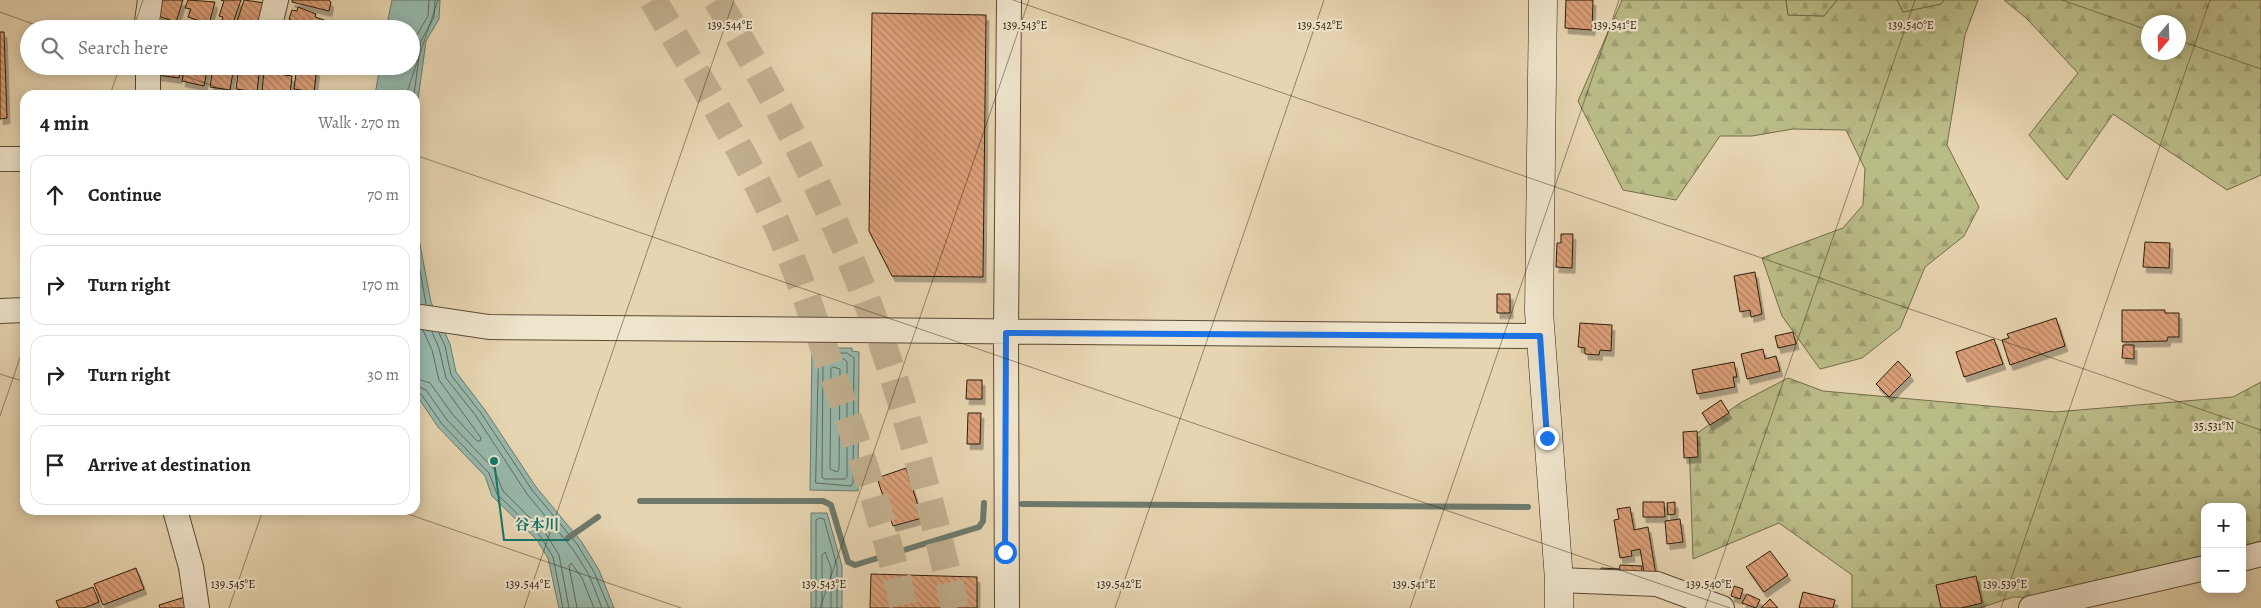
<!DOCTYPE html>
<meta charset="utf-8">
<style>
:root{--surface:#fff;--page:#f6f6f6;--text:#222;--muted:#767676;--line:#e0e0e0}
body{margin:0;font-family:Alegreya,"Noto Serif JP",serif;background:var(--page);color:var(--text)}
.controls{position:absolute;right:15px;bottom:15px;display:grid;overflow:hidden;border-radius:10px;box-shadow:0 2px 12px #0003}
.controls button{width:45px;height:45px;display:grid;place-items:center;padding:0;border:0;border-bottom:1px solid var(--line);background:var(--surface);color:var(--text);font:25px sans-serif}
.compass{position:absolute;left:2141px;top:15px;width:45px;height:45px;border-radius:50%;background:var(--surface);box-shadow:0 2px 12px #0003;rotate:199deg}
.stop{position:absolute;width:15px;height:15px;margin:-11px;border:4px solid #1a73e8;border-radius:50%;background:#fff}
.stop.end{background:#1a73e8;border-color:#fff;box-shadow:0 1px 5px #0008}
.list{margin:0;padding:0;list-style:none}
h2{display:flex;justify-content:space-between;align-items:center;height:65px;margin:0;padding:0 20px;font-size:21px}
h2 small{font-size:16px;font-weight:400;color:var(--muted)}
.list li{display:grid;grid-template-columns:32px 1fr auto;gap:15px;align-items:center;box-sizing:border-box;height:80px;margin:0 10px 10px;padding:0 10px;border:1px solid var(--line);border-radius:15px}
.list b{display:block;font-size:19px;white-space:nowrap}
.list em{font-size:16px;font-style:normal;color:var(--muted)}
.icon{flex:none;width:28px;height:28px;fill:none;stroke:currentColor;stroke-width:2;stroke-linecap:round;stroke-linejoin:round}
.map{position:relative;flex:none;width:2261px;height:608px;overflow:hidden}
.search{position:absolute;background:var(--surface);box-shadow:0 2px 12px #0003;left:20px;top:20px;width:400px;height:55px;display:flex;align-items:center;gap:12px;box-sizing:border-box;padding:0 18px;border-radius:28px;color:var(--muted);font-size:19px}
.panel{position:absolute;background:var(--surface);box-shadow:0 2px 12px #0003;left:20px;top:90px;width:400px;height:425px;border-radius:15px}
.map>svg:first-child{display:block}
</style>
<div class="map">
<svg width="2261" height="608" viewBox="0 0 2261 608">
<defs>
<pattern id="forest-firs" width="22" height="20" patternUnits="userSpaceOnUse" patternTransform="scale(1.25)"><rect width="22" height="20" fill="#babc88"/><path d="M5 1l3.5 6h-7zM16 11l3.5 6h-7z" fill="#a0a174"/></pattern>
<pattern id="cemetery-stones" width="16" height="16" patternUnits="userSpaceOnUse" patternTransform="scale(1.25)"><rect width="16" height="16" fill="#babc88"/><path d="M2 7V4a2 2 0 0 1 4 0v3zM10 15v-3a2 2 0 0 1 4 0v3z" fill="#a0a174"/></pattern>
<pattern id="building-back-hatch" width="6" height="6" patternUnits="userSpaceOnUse" patternTransform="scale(1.25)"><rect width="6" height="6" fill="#dca079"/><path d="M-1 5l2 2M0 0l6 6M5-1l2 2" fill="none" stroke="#b38261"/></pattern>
<filter id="shadow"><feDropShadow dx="3" dy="5.5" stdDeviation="0" flood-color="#0004"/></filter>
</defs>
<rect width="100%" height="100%" fill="#e7d5b1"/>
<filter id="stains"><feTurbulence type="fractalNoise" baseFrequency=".004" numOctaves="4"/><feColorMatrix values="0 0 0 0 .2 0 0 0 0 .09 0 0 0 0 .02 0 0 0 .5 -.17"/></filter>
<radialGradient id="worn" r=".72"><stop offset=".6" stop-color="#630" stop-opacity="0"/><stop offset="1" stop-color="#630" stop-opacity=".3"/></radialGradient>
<path fill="url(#forest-firs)" stroke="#746c4a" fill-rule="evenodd" d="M1622,0H1786L1788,15L1824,16L1837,0H1897L1903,12L1941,4L1944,0H1978L1965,35L1947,145L1979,207L1964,236L1925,267L1900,328L1862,358L1820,369L1782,316L1762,258L1843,228L1863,205L1865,169L1846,130L1793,129L1752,136H1720L1676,200L1623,190L1578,101Z
M2004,0H2261V175L2227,190L2113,114L2067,180L2029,135L2078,73L2026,18ZM2148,22H2178V52H2148Z
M1788,378L1823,391L2055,412L2233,397L2261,382V541L2242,546V507H2205V555L2116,576L2053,598L2013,597L1980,608H1852V575L1779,523L1693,559L1689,439L1740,403Z"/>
<path fill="url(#cemetery-stones)" stroke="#746c4a" d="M1786,0H1837L1824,16L1788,15Z
M1897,0H1944L1941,4L1903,12Z"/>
<path fill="#97b9ad" stroke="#6d7a6c" d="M392,0H440L439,19L426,41L415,122V95H375L380,66H411V29H386Z
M415,199L417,229L431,302L450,344L456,372L485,410L536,487L581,541L599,570L614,608H559L548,558L537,540L492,496L485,476L438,427L415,393Z
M812,348H852V351L859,352L858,491L810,490Z
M811,513H827L842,566V608H811Z"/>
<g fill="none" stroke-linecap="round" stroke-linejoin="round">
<path stroke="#626a5c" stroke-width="1" d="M411,66L415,38L428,16L429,0
M414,95L421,41L434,17L435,0
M415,243L426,304
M432,332L439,348L446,378L476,416L527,494L572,548L589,575L602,608
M439,333L445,346L451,375L481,413L532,490L577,544L594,572L609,608
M819,353H847L854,358L853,483L851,486L816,483Z
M826,359H844L847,362V477L845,479H824L822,477L823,361Z
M833,367L840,369L839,469L837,472L830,469L831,369Z
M415,378L430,383L453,415L477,441H480L481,438L439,380L432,350L423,330
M415,385L426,390L447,420L494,469L503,491L546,534L559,555L569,608
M415,392L421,394L442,424L489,473L497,494L541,537L553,557L563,608
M577,608L569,566L571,563L582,578L594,608
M816,608V520L819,518L824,519L837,566V608
M822,608V555L825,552L831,567V608"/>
<path stroke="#6d7a6c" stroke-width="6" d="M640,501H823L831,505L848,562L855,565L979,527L983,521L984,503
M1022,504L1528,507
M568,538L598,517"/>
</g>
<path fill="url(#building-back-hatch)" stroke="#2d1c0b" filter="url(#shadow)" d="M163,0H183L176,22L158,16Z
M188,0L215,2L209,24L188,17L191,9L185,8Z
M221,0H241L233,23L222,20L223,17L219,16L224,1Z
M244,0L265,3L257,28L237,22Z
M292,0H329L331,2L329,11L292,2Z
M1566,0H1593L1592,30L1565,28Z
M298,7L316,14L315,17L327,21L324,29L294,27L295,22L289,19L292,10L297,11Z
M872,13L986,15L983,277L892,276L869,231Z
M0,32H4L7,118L0,119Z
M158,66H181L179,78L157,75Z
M185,66H208L204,86L182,81Z
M213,66H234L230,90L210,87Z
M239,66H260L257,92L236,89Z
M297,66L317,68L314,92L294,89Z
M264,72L292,76L290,94L262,90Z
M1561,234H1573L1572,268L1556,267L1557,243H1561Z
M2145,242L2170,243L2169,268L2143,267Z
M1755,272L1762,314L1751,317L1750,310L1740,312L1734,276Z
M1497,294H1510V313H1497Z
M2122,310H2165V313H2179V337H2168L2167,341L2122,342Z
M2056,318L2065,346L2010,365L2002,340L2009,338L2007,334Z
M1580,323L1612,325L1611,351L1600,350L1599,355L1585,354V348L1578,347Z
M1793,332L1796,344L1778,348L1775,336Z
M1994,339L2003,364L1964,377L1956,352Z
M2123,345H2134V359L2122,358Z
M1763,349L1765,359L1776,356L1780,371L1747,379L1741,354Z
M1898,361L1911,375L1889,397L1876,384Z
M1734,362L1737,377H1733L1735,387L1697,394L1692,370Z
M967,380H982V399H966Z
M1721,400L1729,413L1710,425L1702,413Z
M968,413H981L980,444H967Z
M1697,431L1698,457L1684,458L1683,432Z
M906,468L922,518L893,526L877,478Z
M1643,502H1664L1665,517H1643Z
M1675,502V514L1668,515L1667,503Z
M1630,507L1634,530L1648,527L1656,575L1645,577L1640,549L1631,551L1632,556L1620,558L1614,520L1619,519L1617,509Z
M1680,519L1683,542L1667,544L1665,521Z
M1770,551L1788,575L1764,592L1746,567Z
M1620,565L1642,566V575L1619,574Z
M136,568L144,589L103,605L94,584Z
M1601,568L1619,569L1618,576H1600Z
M871,574L977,577V608H870Z
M1976,576L1982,603L1961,608H1941L1936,585Z
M1734,586L1743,589L1740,599L1731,596Z
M93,587L99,602L84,608H59L56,601Z
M1803,592L1835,600L1833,608H1799Z
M1747,594L1760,600L1756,608L1742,603Z
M185,597L188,608H160L159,605Z
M1770,599L1778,608H1761Z"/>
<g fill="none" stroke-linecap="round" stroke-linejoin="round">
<path stroke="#c2b090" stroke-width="28" stroke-dasharray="28 14" stroke-linecap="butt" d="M653,0C691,65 731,129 764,197C793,256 814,319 835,380C861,455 887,531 904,608
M717,0C773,93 824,191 864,293C903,395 931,501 955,608"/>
<defs>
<path id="street" d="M146,29L150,0
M269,29L276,0
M148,95V66
M0,159H25
M0,311L25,310
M415,316L489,327L1540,336
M175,510L191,567L197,608
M2242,559L2261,554
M1559,580L1657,584L1722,608
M1007,608L1006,333L1009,0
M2031,608L2205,568"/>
<path id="secondary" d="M1543,0L1539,312L1559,580V608"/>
</defs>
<use href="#street" stroke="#5c4a34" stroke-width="26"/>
<use href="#secondary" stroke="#2d1c0b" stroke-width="29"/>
<use href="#street" stroke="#efe4cc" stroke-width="24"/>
<use href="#secondary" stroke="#efe4cc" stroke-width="28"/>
</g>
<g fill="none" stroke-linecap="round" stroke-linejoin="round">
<path stroke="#1a73e8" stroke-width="6" d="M1005,552L1006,333L1540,336L1547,438"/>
</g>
<path fill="none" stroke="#2d1c0b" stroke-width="1" stroke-opacity="0.45" d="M1013,0L2261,430M2062,0L2148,30M0,12L47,29M133,29L143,0M2178,40L2261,69M156,66L240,95M110,95L120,66M406,95L438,0M415,155L1730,608M0,374L25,382M0,416L25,343M396,510L681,608M229,608L263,510M524,608L734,0M820,608L1029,0M1115,608L1324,0M1410,608L1619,0M1705,608L1915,0M2001,608L2210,0"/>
<g font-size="12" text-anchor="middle" fill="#2d1c0b" stroke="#efe4cc" stroke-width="4.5" stroke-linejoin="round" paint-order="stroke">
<text x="730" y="29">139.544°E</text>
<text x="1025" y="29">139.543°E</text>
<text x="1320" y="29">139.542°E</text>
<text x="1615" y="29">139.541°E</text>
<text x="1911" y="29">139.540°E</text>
<text x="2214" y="430">35.531°N</text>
<text x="233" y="588">139.545°E</text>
<text x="528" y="588">139.544°E</text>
<text x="824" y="588">139.543°E</text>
<text x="1119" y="588">139.542°E</text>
<text x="1414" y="588">139.541°E</text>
<text x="1709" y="588">139.540°E</text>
<text x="2005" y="588">139.539°E</text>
</g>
<path fill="none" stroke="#0f766e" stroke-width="2" d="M494 461L504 540H569"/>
<circle fill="#0f766e" stroke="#efe4cc" stroke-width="2" cx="494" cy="461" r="5"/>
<g font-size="15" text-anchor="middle" font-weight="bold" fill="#0f766e" stroke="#efe4cc" stroke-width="4.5" stroke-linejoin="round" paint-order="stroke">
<text x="537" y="530">谷本川</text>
</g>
<rect width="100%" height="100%" filter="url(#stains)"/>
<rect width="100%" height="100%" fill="url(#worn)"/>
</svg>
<div class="controls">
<button>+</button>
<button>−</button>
</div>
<svg class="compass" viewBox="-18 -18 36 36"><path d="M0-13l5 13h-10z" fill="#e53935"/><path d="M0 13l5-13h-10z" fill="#767676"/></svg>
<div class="stop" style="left:1005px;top:552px"></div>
<div class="stop end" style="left:1547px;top:438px"></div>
<div class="search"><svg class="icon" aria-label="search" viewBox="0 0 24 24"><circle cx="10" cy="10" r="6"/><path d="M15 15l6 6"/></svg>Search here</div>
<section class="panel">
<h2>4 min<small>Walk · 270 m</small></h2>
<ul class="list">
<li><svg class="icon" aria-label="ahead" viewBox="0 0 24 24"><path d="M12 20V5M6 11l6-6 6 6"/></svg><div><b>Continue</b></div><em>70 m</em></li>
<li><svg class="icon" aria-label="right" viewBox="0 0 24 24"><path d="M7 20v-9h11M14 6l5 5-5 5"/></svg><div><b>Turn right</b></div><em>170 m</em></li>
<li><svg class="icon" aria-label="right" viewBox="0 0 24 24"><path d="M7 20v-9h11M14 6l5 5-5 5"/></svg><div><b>Turn right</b></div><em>30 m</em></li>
<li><svg class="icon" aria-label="arrive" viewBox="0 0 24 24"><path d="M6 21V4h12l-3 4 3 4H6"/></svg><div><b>Arrive at destination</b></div></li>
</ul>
</section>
</div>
